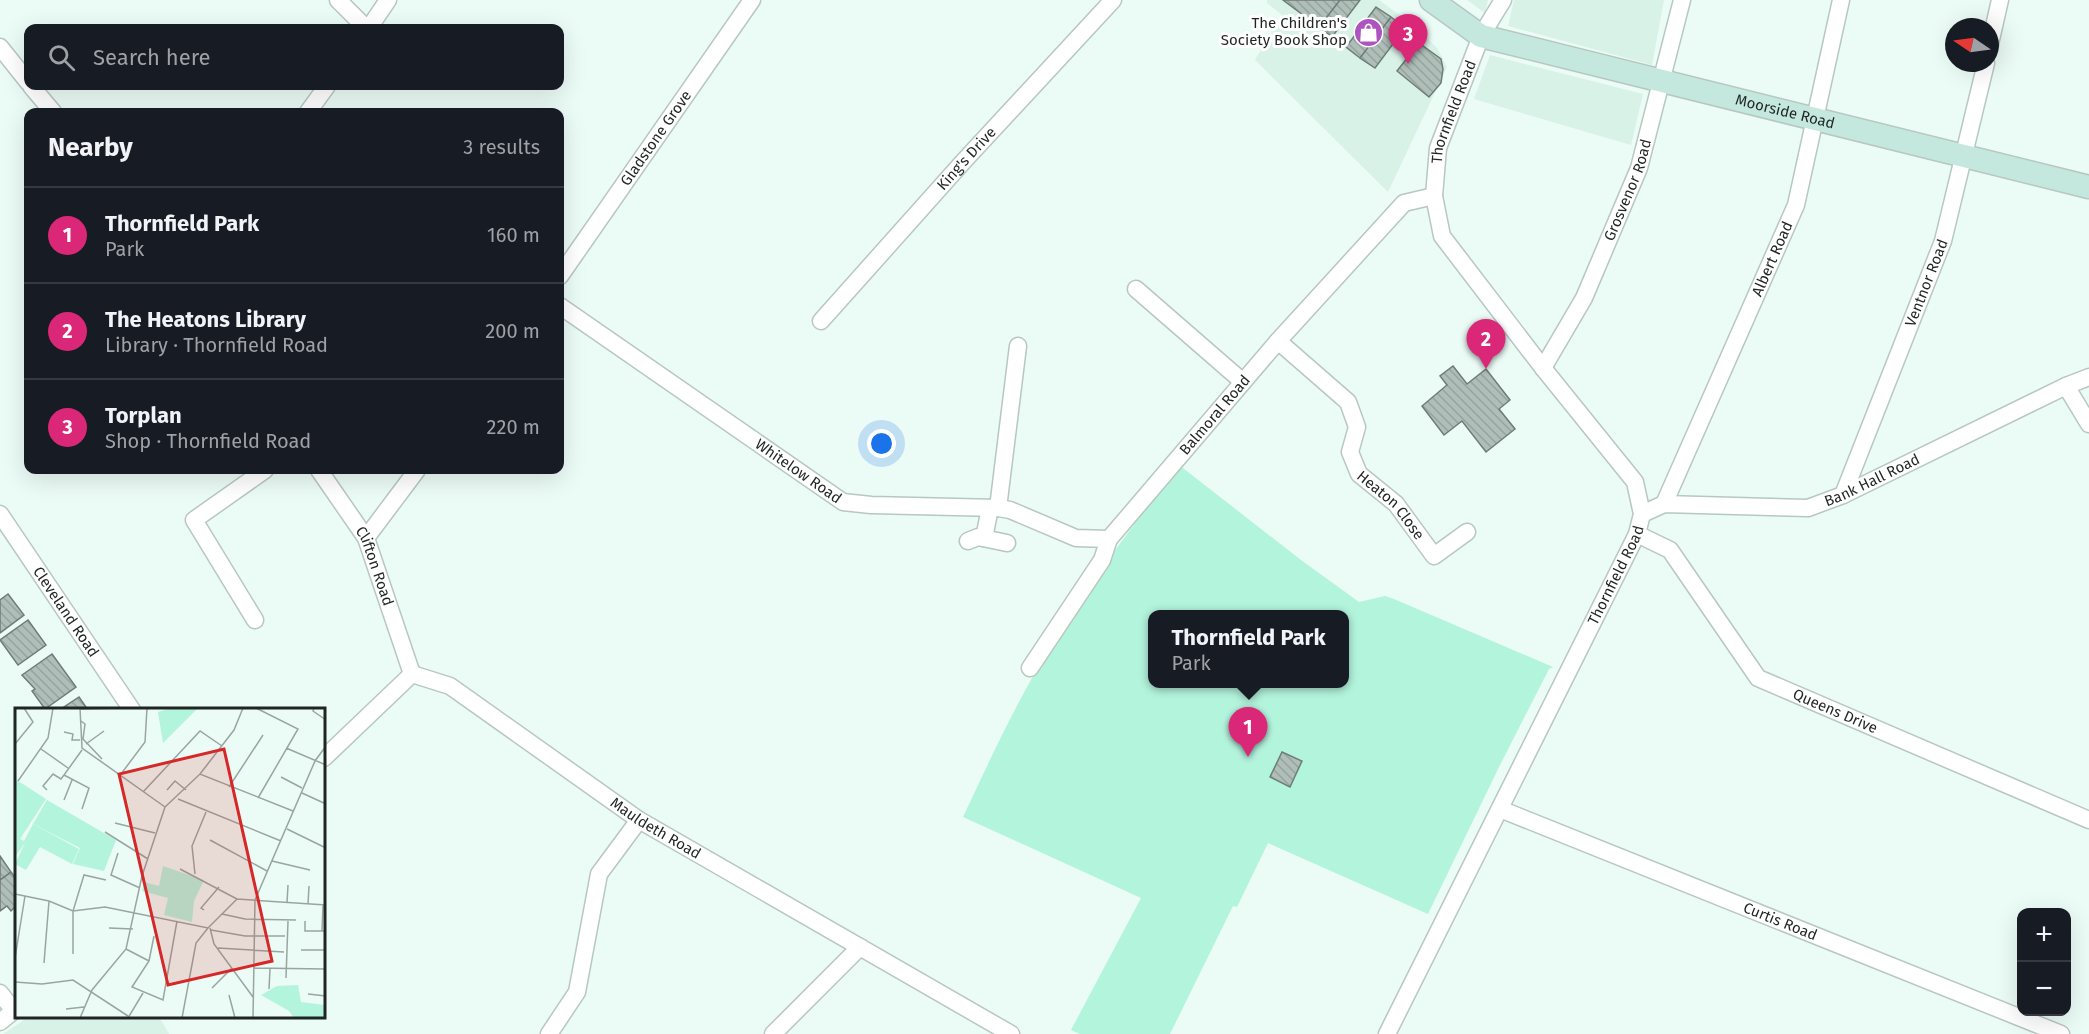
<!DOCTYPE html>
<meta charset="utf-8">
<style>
:root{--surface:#171b24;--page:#20242c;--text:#f1f3f6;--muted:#9ea1a6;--line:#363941;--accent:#db2777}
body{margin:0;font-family:"Fira Sans",sans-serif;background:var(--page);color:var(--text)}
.controls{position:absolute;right:18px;bottom:18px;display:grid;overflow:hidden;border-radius:12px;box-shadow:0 6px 24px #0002}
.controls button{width:54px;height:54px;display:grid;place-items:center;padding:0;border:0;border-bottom:2px solid var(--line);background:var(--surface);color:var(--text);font:30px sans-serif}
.compass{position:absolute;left:1945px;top:18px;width:54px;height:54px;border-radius:50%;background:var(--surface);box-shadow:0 6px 24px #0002;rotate:283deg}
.you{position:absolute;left:882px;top:444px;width:21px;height:21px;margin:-15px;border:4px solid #fff;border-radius:50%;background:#1a73e8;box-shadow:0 0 0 9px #1a73e833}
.badge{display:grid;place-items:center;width:39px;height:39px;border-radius:50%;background:var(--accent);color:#fff;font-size:20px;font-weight:700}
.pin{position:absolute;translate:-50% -50px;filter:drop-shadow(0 2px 3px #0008)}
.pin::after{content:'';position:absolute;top:32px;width:21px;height:18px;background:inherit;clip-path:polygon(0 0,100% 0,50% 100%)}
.popup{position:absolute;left:1148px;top:610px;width:201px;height:78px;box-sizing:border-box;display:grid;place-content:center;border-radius:12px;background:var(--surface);filter:drop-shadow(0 2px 4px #0005);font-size:20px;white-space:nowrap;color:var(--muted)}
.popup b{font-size:22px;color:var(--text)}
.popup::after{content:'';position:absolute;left:50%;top:100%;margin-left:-12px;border:12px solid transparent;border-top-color:var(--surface)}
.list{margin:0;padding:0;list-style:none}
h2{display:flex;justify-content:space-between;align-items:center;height:78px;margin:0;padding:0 24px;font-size:26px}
h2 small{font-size:20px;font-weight:400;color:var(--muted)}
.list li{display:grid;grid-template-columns:39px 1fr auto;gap:18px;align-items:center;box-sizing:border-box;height:96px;padding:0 24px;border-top:2px solid var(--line)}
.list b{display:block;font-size:22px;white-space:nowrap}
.list p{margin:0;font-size:20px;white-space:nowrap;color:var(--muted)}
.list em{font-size:20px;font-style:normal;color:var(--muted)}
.icon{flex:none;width:33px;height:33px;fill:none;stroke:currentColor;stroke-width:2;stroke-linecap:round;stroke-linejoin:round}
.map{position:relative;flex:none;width:2089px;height:1034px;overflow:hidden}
.search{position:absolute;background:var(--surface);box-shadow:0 6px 24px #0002;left:24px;top:24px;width:540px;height:66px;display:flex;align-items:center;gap:15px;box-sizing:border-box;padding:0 21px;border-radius:12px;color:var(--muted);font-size:22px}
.panel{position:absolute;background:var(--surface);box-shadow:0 6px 24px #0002;left:24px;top:108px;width:540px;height:366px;border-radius:12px}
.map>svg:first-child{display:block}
</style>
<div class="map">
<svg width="2089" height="1034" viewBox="0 0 2089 1034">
<defs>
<pattern id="building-back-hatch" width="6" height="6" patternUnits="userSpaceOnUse" patternTransform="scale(1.5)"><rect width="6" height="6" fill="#afbeb8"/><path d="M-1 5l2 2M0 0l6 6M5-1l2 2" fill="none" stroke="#96a39e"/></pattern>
</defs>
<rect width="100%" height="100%" fill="#ebfbf5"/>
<path fill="#d9f2e8" d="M1267,0H1379L1416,27L1437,48L1447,67L1388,192L1255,60L1282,15L1267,3Z
M1467,0H1488L1485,13Z
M1514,0H1664L1652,65L1508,26Z
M1490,55L1643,94L1631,145L1474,99Z
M27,1018H160L169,1034H3Z"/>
<path fill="#b3f4dd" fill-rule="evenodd" d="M1179,465L1301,560L1359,602L1385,596L1394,599L1553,667L1549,669L1499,767L1428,914L1268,843L1237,907L1233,906L1170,1034H1080L1071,1030L1141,898L963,817C988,764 1012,711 1042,661C1083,593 1130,528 1179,465ZM1152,614H1344V684H1152Z"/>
<path fill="url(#building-back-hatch)" stroke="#6e7d77" stroke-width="1.5" d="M1283,0H1340L1319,27Z
M1340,0H1360L1332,37L1319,27Z
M1376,7L1391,17L1360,58L1346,47Z
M1391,17L1405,28L1375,68L1360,58Z
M1419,43L1441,59L1443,69L1441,83L1429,97L1397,71Z
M1453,366L1467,384L1486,369L1510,400L1499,409L1515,429L1486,452L1462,421L1444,435L1422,406L1447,385L1440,376Z
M8,594L24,615L0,633V600Z
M28,620L46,645L18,665L0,640Z
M52,654L76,687L45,709L32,691L35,689L22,675Z
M79,697L88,710H66L64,707Z
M1282,752L1302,761L1290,787L1270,777Z
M0,856L11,872L0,880Z
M11,872L16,879V906L11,911L7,906L0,911V880Z"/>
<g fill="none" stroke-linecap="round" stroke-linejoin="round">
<defs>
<g id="street">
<path d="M338,0L366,28"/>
<path d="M369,28L388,0"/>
<path d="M1990,44L2000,0"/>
<path d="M0,47L28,82"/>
<path d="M31,86L53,112"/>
<path d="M308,112L327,86"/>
<path id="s1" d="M560,276L752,0"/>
<path d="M1136,289L1243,382"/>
<path id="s2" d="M560,306L843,502L871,505L998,508L1010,510L1076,538L1109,539"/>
<path id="s3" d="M821,321L962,163L1113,0"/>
<path id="s4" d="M1278,341L1348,402L1357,427L1350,452L1359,474L1396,504L1434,556L1467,532"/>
<path id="s5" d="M1543,368L1584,298L1639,168L1682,0"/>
<path d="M2066,386L2089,424"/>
<path id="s6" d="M319,470L366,538L412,674"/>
<path id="s7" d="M1843,495L1943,241L1986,63"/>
<path id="s8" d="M1664,504L1796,205L1841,0"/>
<path d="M998,508L1018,346"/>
<path id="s9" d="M0,514L132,710"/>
<path id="s10" d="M1642,514L1664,504L1808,508L1843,495L2066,386L2089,377"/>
<path id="s11" d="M1637,534L1670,550L1758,678L2089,820"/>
<path d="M366,538L417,470"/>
<path d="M984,538L990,508"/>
<path d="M968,541L978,537L1007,543"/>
<path d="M255,620L194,520L265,470"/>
<path id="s12" d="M1030,668L1102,560L1109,539L1278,341L1404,203L1434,196"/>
<path id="s13" d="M412,674L450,686L639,820L1011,1034"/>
<path d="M324,758L412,674"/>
<path id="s14" d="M1500,809L2061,1034"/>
<path d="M0,993L14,1011"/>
<path d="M0,1022L16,1009"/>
<path d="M549,1034L577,992L599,874L639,820"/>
<path d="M773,1034L860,947"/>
<path id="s15" d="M1387,1034L1637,534L1642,514L1635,482L1543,368L1442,236L1434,196L1438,148L1481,36L1503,0"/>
</g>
<g id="secondary">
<path id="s16" d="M1431,0L1481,36L2089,187"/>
</g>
</defs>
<use href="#street" stroke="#b7c7c1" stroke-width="19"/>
<use href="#secondary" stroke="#b7c7c1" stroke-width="25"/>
<use href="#street" stroke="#fff" stroke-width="16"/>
<use href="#secondary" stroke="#c4e8de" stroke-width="22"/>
</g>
<defs>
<symbol id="shop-disc" viewBox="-11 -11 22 22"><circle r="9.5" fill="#ae54c0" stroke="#fff"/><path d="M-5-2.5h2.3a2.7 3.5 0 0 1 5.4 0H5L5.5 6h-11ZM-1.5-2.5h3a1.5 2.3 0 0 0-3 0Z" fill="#fff"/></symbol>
</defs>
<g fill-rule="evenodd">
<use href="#shop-disc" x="1352" y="16" width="33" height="33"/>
</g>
<g text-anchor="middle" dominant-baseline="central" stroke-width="6" stroke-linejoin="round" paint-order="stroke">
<g font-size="15" fill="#1f2523" stroke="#fff" text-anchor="end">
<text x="1347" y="23">The Children's<tspan x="1347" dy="17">Society Book Shop</tspan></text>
</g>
<g font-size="15" fill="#1f2523" stroke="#fff">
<text stroke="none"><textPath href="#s16" startOffset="375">Moorside Road</textPath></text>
<text stroke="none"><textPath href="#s15" startOffset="1053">Thornfield Road</textPath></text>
<text stroke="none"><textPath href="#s1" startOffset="168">Gladstone Grove</textPath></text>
<text stroke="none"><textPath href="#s3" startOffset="218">King's Drive</textPath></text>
<text stroke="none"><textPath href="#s5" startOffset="198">Grosvenor Road</textPath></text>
<text stroke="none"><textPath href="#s8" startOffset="268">Albert Road</textPath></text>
<text stroke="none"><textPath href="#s7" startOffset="228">Ventnor Road</textPath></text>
<text stroke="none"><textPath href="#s12" startOffset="315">Balmoral Road</textPath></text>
<text stroke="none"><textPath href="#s2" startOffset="290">Whitelow Road</textPath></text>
<text stroke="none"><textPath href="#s10" startOffset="238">Bank Hall Road</textPath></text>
<text stroke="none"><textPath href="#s4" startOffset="214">Heaton Close</textPath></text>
<text stroke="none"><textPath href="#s6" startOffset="112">Clifton Road</textPath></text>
<text stroke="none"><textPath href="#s15" startOffset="513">Thornfield Road</textPath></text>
<text stroke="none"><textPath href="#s9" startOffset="118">Cleveland Road</textPath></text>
<text stroke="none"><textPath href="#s11" startOffset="276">Queens Drive</textPath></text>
<text stroke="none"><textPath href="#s13" startOffset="290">Mauldeth Road</textPath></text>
<text stroke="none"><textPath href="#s14" startOffset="302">Curtis Road</textPath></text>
</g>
</g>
<g transform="translate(15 708)">
<rect width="310" height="310" fill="#ebfbf5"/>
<path d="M156,0H183L148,35L143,4ZM0,71L31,91L5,131L9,133L18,116L64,141L57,156L25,139L11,162L0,156L10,135L0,149ZM148,158L189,172L179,193L177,214L149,207L153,190L127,183L129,174L144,178ZM283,277L286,294L310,297V310H279L274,303L246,287L262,278Z" fill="#b3f4dd"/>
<path d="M32,92L101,132L89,163L58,156L65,140L18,116Z" fill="#b3f4dd"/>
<path fill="none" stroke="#99a5a1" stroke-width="1.5" d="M65,0L67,40L150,99M241,0L283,21L243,90M299,0L298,3L311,12M66,1L107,0M66,13L70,16L68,31L87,51M49,24L58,26L57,32H65M0,36L18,14L9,0M71,36L89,23M271,40L311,57M26,41L53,60M106,66L130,34L132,0M185,66L219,22L228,0M49,67L74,80L67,101M49,67L67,42M266,69L287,80M3,73L33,30L38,0M214,79L248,27M32,82L28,78L38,66L46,71L49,67M152,82L160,73L171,82M128,84L185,23L207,38M287,85L311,96M163,91L266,133M49,92L57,72M150,99L185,66L278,103M100,115L140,125M272,121L311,140M90,124L133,151M195,132L252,163M103,145L96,167L125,180M257,153L295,162M165,161L222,191M180,166L177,138L191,104M0,186L34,193L58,203L90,199L193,220L222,191L311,197M272,195L273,177M293,196L294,178M189,202L186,200L204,179M207,206L230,211L281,212M290,213V223H311M94,220L118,221M195,220L199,236L238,289M196,222L230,228H270M307,223L308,197M139,228L134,253L117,279L148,292L162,213M203,240L269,244M111,241L134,253M286,242H311M58,246V203L69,167L91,172M0,250L10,188M29,255L34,193M238,260L311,261M271,270L273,213M0,274L27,276L58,272L113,308M197,280L217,260M254,281L255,261M293,286L311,288M214,287L220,310M51,301L69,299M65,310L77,282L111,241L127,168L150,99M113,310L128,285M167,310L181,235L193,220M238,310L240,192L300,53L311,38"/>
<path fill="#d62828" fill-opacity="0.15" stroke="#d62828" stroke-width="3" d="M209,41L257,253L153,277L104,66Z"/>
<rect width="310" height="310" fill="none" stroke="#1f2523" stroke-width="3"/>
</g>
</svg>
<div class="controls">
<button>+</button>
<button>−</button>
</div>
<svg class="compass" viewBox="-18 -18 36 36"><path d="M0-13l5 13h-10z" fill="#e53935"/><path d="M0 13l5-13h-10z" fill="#9ea1a6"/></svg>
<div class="you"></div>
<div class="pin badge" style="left:1248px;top:757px">1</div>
<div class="popup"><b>Thornfield Park</b>Park</div>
<div class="pin badge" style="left:1486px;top:369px">2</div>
<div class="pin badge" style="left:1408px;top:64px">3</div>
<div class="search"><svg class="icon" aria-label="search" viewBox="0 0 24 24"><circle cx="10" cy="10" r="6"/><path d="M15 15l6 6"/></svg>Search here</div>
<section class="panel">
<h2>Nearby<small>3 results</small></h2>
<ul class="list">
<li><span class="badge">1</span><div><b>Thornfield Park</b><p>Park</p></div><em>160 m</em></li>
<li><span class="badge">2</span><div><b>The Heatons Library</b><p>Library · Thornfield Road</p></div><em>200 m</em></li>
<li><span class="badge">3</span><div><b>Torplan</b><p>Shop · Thornfield Road</p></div><em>220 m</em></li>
</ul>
</section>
</div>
